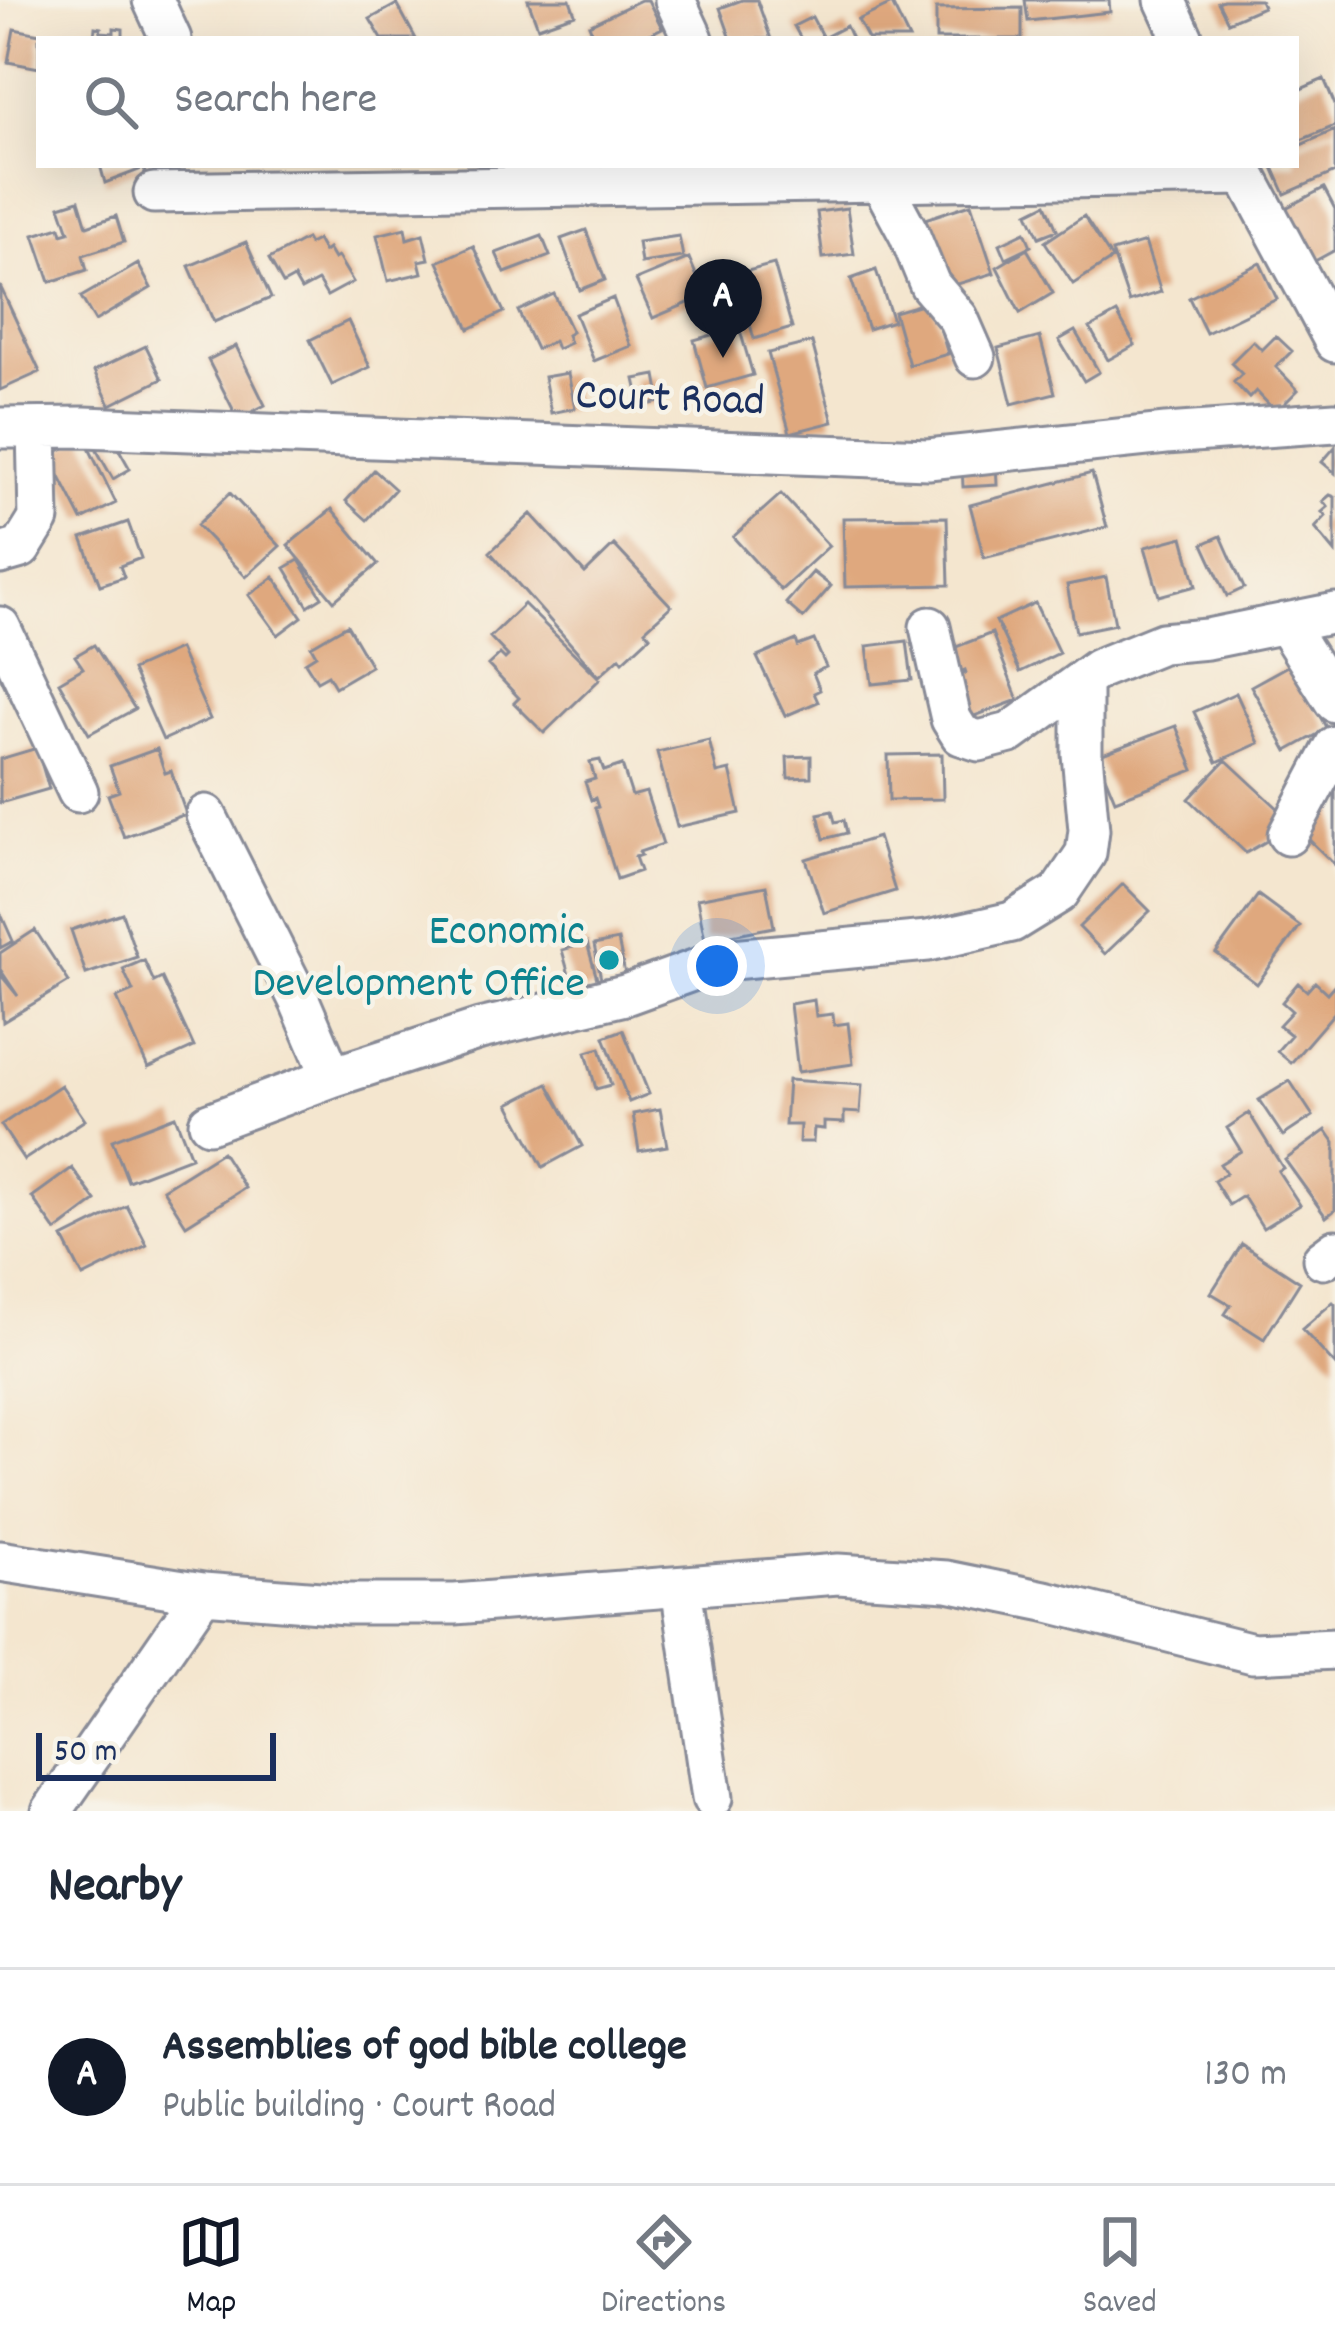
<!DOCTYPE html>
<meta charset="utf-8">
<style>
:root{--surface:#fff;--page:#f6f6f7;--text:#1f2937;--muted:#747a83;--line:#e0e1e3;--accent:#111827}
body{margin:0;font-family:Dekko,sans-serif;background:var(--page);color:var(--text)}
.scale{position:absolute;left:36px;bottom:30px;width:240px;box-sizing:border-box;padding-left:12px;border:6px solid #1b2f5e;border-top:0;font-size:33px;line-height:42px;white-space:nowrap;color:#1b2f5e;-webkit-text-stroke:9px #f7f3e8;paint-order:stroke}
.you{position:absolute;left:717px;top:966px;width:42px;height:42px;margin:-30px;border:9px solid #fff;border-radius:50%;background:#1a73e8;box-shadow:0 0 0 18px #1a73e833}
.badge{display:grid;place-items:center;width:78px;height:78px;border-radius:50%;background:var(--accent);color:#fff;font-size:39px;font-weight:700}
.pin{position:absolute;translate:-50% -99px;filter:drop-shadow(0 3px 6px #0008)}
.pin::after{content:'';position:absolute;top:63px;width:42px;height:36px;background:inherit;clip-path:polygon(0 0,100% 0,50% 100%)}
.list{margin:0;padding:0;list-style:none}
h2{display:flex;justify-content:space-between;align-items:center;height:156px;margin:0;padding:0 48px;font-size:51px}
h2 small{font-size:39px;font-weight:400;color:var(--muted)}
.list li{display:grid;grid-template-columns:78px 1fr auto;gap:36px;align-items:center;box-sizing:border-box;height:216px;padding:0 48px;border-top:3px solid var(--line)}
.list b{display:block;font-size:45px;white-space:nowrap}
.list p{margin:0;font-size:39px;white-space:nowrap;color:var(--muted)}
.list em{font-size:39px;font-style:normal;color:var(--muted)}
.icon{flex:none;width:66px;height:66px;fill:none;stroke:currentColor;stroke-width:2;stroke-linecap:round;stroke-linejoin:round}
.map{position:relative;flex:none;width:1335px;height:1811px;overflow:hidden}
.search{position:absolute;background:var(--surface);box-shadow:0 12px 48px #0002;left:36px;right:36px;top:36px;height:132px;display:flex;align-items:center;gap:30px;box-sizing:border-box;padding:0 42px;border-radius:0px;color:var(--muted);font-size:45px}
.sheet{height:372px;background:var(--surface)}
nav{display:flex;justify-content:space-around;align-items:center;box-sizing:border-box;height:168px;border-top:3px solid var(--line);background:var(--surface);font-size:33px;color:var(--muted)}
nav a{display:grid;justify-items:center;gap:6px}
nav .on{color:var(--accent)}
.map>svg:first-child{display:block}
</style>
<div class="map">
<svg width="1335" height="1811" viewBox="0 0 1335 1811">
<rect width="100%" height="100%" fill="#f7f3e8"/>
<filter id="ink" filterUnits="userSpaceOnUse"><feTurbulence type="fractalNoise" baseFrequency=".00833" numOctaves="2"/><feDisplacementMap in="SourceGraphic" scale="24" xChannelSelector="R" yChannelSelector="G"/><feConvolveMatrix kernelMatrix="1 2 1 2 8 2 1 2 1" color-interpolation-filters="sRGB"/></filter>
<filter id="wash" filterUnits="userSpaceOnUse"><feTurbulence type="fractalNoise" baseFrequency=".004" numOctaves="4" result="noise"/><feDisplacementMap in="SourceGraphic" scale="48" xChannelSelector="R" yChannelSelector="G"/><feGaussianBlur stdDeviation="2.7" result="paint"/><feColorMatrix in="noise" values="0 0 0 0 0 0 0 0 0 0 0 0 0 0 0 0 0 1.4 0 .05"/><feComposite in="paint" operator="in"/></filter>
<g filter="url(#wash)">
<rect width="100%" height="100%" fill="#f4e6cf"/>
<g id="blocks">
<path fill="#dfa87e" d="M528,0H570L575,14L538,27Z
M641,0H648L662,28L640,39H595L589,25Z
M742,0H757L771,39H731L720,8Z
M1025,0H1109L1110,12L1028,21Z
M1223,0H1260L1263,7L1228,22L1218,2Z
M397,4L416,39H382L370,19Z
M892,4L909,39H868L858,20Z
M1022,8V39H936V9Z
M812,17L823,38L846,26L852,39H801L794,26Z
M95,27L101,28L100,32L114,33V28L123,29V39H94Z
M14,29L55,37L39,39V68L8,62Z
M1324,79L1335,105V126L1296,142V91Z
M1335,130V172L1285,194L1272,165H1296V147Z
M100,165H162L164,172L146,177L144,168L105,183Z
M1324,188L1335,209V250L1313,262L1284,209Z
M79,200L87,226L116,216L124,242L83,255L87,270L50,282L34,235L60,227L62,234L69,232L60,206Z
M971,204L994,273L948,287L925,219Z
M1046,204L1057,230L1039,237L1028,213Z
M847,208L854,254L823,258L817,212Z
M1084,216L1112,259L1073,284L1045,242Z
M405,228L407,239L423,234L429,259L419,261L422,273L388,281L377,235Z
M586,230L605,280L580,290L561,239Z
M1025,232L1031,246L1006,258L1000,244Z
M542,236L550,256L505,273L496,253Z
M679,236L683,257L641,263L638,242Z
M306,239L309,244L317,240L324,252L328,249L334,259L338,257L353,282L327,296L318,281L301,290L294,278L283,284L269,259Z
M246,242L271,298L214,322L189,266Z
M1145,242L1161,292L1129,302L1112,252Z
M473,246L504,312L469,329L438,262Z
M1027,249L1053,293L1020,313L997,267Z
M689,258L705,296L653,318L636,280Z
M1260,263L1277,299L1206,333L1189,298Z
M138,264L151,288L95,321L81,297Z
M774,264L792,328L754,339L736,274Z
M876,270L893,321L868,329L851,279Z
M0,286L40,372L0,390Z
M554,294L572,332L567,335L570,343L557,349L554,341L536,349L518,311Z
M613,298L631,346L594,361L575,314Z
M932,301L948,354L909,365L894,312Z
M1117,313L1135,345L1108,360L1090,328Z
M348,321L370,367L332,385L310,340Z
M739,327L753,375L707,388L694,340Z
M1075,331L1099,372L1084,381L1059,340Z
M1276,336L1292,351L1276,367L1298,390L1276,412L1256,391L1249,398L1234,382L1242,374L1231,363L1253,341L1262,350Z
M1040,337L1055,393L1012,404L998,348Z
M812,342L833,422L790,433L768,353Z
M146,346L162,379L110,405L94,371Z
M236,346L265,405L238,419L208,360Z
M568,373L575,408L551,413L544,377Z
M656,375L661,402L641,406L635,379Z
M84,438L116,503L82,520L49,456Z
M113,439L130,469L113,479L96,449Z
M1335,447V473L1322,462Z
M996,463L997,485L963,487L962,465Z
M374,470L395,489L367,520L346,501Z
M1092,473L1107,527L984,558L970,505Z
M230,493L280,546L246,577L197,525Z
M781,494L829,546L781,590L733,537Z
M1330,495L1335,497V552L1315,528L1326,516L1322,512L1328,507L1323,501Z
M332,509L378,564L334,601L288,545Z
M531,514L585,573L614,545L671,606L645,630L650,636L623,661L620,657L599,676L490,552Z
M947,517L949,585L845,587L843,518Z
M128,522L141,558L120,566L124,577L100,585L82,538Z
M1221,536L1244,588L1227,596L1203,544Z
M1183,537L1196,586L1159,596L1145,547Z
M299,560L322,597L308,606L285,568Z
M813,572L831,586L803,618L786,603Z
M274,577L302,617L278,635L249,595Z
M1106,577L1115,624L1076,632L1067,585Z
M1035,603L1059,653L1020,672L996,621Z
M524,604L600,679L544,733L514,703L519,698L488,665L500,654L505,659L508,656L490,637Z
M347,625L371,666L335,687L328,675L317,681L305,662L316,655L311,646Z
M992,633L1018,700L969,718L954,678L966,673L965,670L952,675L943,652Z
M796,640L798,646L814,640L826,667L813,673L820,690L814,693L818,702L785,716L757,657Z
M907,641L912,680L872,684L867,646Z
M94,645L135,709L89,734L59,682L83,668L75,656Z
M179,649L210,719L163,740L132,670Z
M1291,664L1327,729L1287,751L1251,686Z
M1236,693L1259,743L1217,762L1194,712Z
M1176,726L1194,770L1115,800L1097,756Z
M709,740L717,773L730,770L740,813L677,827L657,752Z
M37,748L49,789L0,803V759Z
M157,749L165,773L171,771L186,814L124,837L108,795L119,791L110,766Z
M942,754L943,799L889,800L888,755Z
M811,756V777L788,778L787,757Z
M600,760L604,771L622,765L632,796L646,792L663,844L639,852L641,855L635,857L640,871L617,879L595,808L598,807L595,798L591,800L585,782L595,779L590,762Z
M1226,760L1283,813L1272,838L1246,853L1189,799Z
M1335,787V865L1296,827Z
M832,811L835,822L844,820L847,833L824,839L818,814Z
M878,837L895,891L824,913L806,859Z
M1123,884L1150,911L1105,954L1079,927Z
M766,886L774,927L705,940L697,899Z
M1258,895L1300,926L1257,984L1216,953Z
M0,912L13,941L0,948Z
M122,913L137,957L86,974L71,930Z
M35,930L69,982L3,1022L0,974L18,996L0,969V953Z
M618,940L625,974L601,979L594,945Z
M587,943L599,986L574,993L562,950Z
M144,960L154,982L162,978L194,1047L148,1068L117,998L133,991L123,969Z
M1315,982L1327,993L1335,984V1012L1291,1063L1277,1051L1291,1035L1279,1025L1292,1011L1282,1002L1298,983L1307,991Z
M814,1000L816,1016L833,1014L834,1025L848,1023L853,1064L798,1072L790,1004Z
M623,1030L649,1094L629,1102L604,1037Z
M600,1048L611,1085L596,1089L586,1052Z
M788,1080L862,1085L860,1113L844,1112V1123L824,1122V1129L814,1128L813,1142H799L800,1125H785Z
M1290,1081L1313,1116L1283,1136L1259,1100Z
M548,1084L582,1146L543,1167L509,1104Z
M61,1085L85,1120L24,1160L1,1125Z
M660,1109L667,1146L639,1151L633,1114Z
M1249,1113L1283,1168L1278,1171L1300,1205L1263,1228L1243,1196L1229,1205L1214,1181L1226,1173L1220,1164L1241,1151L1227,1128Z
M175,1116L191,1157L128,1181L112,1140Z
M1326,1130L1335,1143V1210L1326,1217L1285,1160Z
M222,1152L245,1188L186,1225L163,1189Z
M72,1168L96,1201L56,1231L32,1197Z
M127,1206L147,1245L83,1277L63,1238Z
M1242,1244L1300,1282L1264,1339L1225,1314L1231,1305L1211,1293Z
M1333,1302L1335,1304V1365L1302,1329Z"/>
</g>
</g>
<g filter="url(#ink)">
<use href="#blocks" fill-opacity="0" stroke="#888a96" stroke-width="3"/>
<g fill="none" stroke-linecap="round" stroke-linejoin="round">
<defs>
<path id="minor" d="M153,0L171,39
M675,0L693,39
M1165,0L1183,39
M1240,165L1335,342
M880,180L909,234L930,285L958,318L975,357
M154,193L1245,175
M0,428L84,427L928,459L1166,434L1335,422
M0,554L21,548L39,519L37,428
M1285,623L1335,702
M0,627L78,792
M930,627L951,719L961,735L979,741L1010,733L1098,669L1162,643L1207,639L1335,613
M206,815L300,1002L332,1077
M1288,835L1335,746
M209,1123L332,1077L480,1029L625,995L722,960L928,941L1012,922L1059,893L1086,853L1089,830L1082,754V681
M1323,1259L1335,1250
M0,1561L203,1593L346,1604H455L838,1574L947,1581L1045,1601L1253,1653L1335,1649
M681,1587L712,1798
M52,1811L203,1593"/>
</defs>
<use href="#minor" stroke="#888a96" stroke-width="45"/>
<use href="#minor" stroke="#fff" stroke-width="39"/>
</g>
</g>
<circle fill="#0f9aa8" stroke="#f7f3e8" stroke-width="4.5" cx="609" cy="960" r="12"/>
<g text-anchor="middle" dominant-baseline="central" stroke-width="9" stroke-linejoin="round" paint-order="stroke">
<g font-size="45" fill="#1b2f5e" stroke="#f7f3e8">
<text transform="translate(670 401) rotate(2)">Court Road</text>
</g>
<g font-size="45" fill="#0d838f" stroke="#f7f3e8" text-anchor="end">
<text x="585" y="934">Economic<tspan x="585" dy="52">Development Office</tspan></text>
</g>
</g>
</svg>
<div class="scale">50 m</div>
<div class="you"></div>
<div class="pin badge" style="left:723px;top:358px">A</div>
<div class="search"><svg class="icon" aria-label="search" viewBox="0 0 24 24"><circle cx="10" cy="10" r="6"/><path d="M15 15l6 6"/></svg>Search here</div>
</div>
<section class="sheet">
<h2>Nearby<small></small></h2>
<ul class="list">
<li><span class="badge">A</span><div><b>Assemblies of god bible college</b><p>Public building · Court Road</p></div><em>130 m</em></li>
</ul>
</section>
<nav>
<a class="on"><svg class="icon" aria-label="map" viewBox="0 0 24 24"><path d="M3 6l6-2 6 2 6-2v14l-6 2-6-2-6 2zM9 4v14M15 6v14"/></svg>Map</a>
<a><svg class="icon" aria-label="directions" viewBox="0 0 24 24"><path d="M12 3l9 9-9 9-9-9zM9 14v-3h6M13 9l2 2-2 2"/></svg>Directions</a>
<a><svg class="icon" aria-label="saved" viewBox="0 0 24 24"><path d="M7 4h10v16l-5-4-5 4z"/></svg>Saved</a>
</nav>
